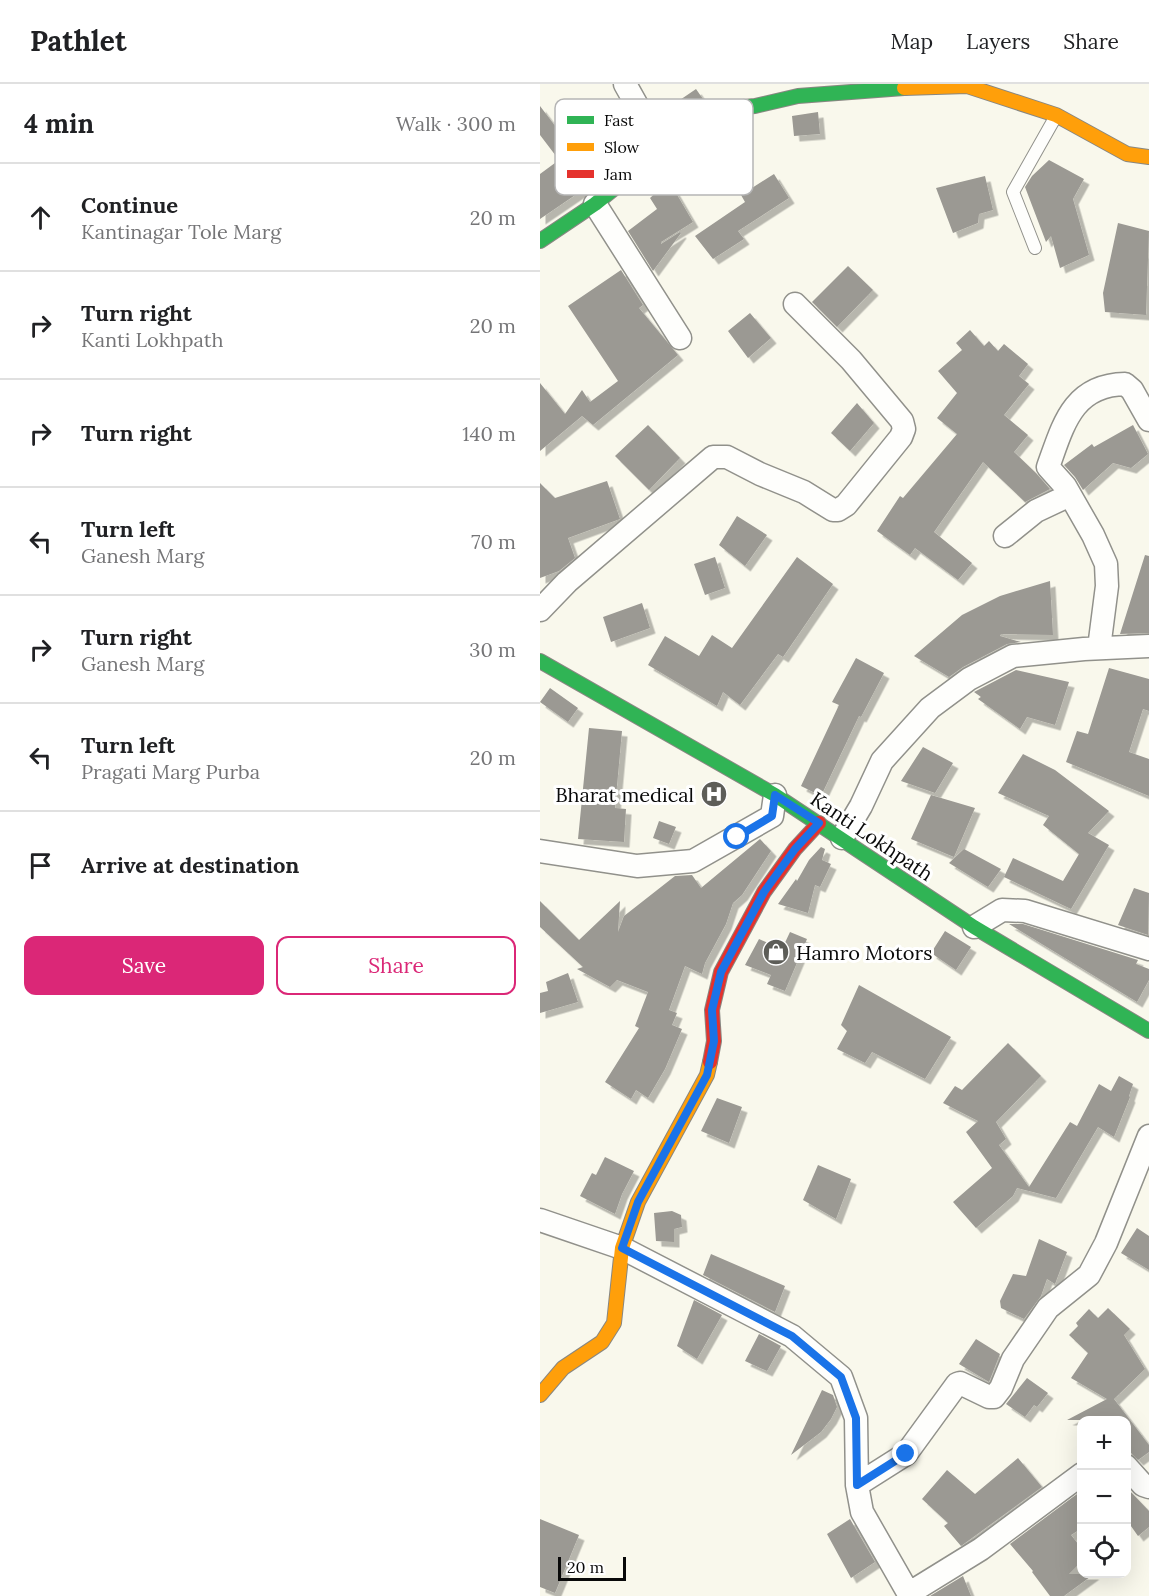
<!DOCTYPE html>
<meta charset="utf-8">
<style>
:root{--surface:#fff;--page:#f2f2f2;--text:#202124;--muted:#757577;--line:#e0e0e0;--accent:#db2777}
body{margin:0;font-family:Lora,serif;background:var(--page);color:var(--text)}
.controls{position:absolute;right:18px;bottom:18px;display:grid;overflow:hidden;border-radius:12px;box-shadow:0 6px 24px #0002}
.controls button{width:54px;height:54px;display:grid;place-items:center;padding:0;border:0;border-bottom:2px solid var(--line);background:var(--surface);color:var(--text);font:30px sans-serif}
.scale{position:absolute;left:18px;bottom:15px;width:68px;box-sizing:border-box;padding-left:6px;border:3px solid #090909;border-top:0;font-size:16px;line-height:21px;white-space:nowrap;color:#090909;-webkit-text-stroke:4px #fff;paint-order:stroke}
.stop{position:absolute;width:18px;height:18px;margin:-14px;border:4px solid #1a73e8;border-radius:50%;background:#fff}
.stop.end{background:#1a73e8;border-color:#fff;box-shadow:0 2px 6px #0008}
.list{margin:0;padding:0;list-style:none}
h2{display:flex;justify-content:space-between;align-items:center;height:78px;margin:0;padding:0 24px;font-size:26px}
h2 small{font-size:20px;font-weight:400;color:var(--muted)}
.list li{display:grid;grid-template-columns:39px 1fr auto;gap:18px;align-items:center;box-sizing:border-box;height:108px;padding:0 24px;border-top:2px solid var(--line)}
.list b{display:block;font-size:22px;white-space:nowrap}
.list p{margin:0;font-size:20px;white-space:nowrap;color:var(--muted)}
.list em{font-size:20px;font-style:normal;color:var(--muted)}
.actions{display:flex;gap:12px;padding:18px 24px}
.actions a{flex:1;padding:14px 0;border:2px solid var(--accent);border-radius:12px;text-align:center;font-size:21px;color:var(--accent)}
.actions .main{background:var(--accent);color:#fff}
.icon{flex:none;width:33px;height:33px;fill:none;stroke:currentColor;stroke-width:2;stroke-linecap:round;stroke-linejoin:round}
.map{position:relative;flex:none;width:609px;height:1512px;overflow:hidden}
header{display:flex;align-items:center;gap:36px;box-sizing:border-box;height:84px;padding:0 30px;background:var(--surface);border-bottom:2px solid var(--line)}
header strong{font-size:28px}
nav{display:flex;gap:33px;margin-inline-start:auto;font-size:21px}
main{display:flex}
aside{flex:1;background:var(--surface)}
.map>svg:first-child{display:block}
</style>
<header>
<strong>Pathlet</strong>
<nav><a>Map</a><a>Layers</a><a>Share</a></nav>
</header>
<main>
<aside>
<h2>4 min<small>Walk · 300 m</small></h2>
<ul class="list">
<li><svg class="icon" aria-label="ahead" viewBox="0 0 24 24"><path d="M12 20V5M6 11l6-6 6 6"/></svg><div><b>Continue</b><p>Kantinagar Tole Marg</p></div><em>20 m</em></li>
<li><svg class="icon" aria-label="right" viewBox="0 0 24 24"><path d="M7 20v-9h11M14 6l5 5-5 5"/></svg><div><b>Turn right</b><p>Kanti Lokhpath</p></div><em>20 m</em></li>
<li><svg class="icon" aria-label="right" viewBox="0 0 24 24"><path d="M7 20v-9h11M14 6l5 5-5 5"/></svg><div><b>Turn right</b></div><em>140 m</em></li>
<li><svg class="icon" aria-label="left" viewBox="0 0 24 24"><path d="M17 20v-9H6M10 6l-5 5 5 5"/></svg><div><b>Turn left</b><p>Ganesh Marg</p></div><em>70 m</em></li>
<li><svg class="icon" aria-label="right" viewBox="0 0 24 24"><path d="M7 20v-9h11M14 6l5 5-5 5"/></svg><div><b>Turn right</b><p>Ganesh Marg</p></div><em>30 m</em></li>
<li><svg class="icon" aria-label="left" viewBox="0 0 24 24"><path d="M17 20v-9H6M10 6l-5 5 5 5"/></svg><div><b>Turn left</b><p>Pragati Marg Purba</p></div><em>20 m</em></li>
<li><svg class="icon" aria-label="arrive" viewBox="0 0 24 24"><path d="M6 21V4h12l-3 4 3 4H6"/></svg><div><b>Arrive at destination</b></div></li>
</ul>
<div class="actions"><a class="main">Save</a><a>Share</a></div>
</aside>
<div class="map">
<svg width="609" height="1512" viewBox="0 0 609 1512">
<defs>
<filter id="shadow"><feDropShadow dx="5.5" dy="5.5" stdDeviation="0" flood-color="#0004"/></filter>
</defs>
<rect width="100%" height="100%" fill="#f9f8ec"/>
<path fill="#9b9993" filter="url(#shadow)" d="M156,5L163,15L142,30L134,20Z
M0,22L28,59L44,45L75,81L44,105L0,135V90L19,76L0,51Z
M278,28L280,50L254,52L252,32Z
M509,76L544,95L533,115L549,171L520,184L511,152L506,158L485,103L492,92Z
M234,90L249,114L198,147L204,155L173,175L155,152L205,118L201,111Z
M445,92L453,126L439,130L438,139L413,149L396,104Z
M129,97L153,138L121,158V160L140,148L141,149L113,187L88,147L117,125L110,114Z
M578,139L609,147L606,231L565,228L563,209Z
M308,182L333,206L297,243L272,218Z
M81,186L103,221L99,224L138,271L53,341L42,332L0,367V299L25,330L42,306L50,318L78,297L28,222Z
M210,229L231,254L208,274L188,247Z
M430,246L444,262L449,257L458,267L464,260L488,280L479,292L489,300L464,331L488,351L474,368L496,389L510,405L485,418L443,378L394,448L432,479L418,496L375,464L370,471L337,447L360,412L363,414L417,350L397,334L417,309L398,287L422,266L416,259Z
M317,319L334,339L310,367L291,349Z
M108,341L140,374L109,406L75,372Z
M593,341L608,370L591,384L573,379L543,406L535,393L524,381L552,360L554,363Z
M67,397L80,435L28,454L35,474L19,487L0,494V399L15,414Z
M197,432L227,451L205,482L179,461Z
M605,471L609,472V549L580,550Z
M175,473L185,504L165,511L154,480Z
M257,473L293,500L243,573L238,570L200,621L183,608L177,622L108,581L125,552L159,572L172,551L192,564Z
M510,497L513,551L461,550L460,552L481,558L467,560L423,583L409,593L374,572L422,531L460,512Z
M102,519L110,544L71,558L63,533Z
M316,574L344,589L321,633L319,632L281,712L261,702L299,621L292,618Z
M569,584L609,595V627L603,625L589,668L609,675V712L526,678L537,647L548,650Z
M476,586L529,598L515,641L487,633L480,645L438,615L441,613L434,608Z
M10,604L38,624L28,638L0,618Z
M49,644L82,647L75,724L86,725L84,758L38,755Z
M383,663L413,679L395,709L361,697Z
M483,670L515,686L569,727L548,749L569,761L531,825L464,793L473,774L523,797L539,770L503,741L509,732L458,709Z
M391,711L435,724L414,773L371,755Z
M119,737L136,743L129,760L113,754Z
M220,755L231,767L202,811L193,819L186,840L165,879L162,890L145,882L129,926L137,929L132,941L142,945L125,985L108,1014L96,1006L91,1015L65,998L99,944L95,942L108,908L77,896L70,903L37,885L43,883L0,843V817L39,856L80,817L78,848L84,832L135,792L152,791L161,804Z
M281,763L285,765L282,776L291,780L280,803L275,801L268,829L238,820L256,795L257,797L269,776Z
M424,765L461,785L448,803L409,779Z
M594,804L609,809L608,851L578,841Z
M469,840H483L598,876L596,880L609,885V896L597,918Z
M405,847L431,863L416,886L391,869Z
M250,848L267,855L245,907L227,900L231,891L205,881L219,855L242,865Z
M28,889L38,918L0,929V909L8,907L6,898Z
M319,901L411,953L385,995L332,968L325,979L297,965L307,947L301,941Z
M468,959L501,992L456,1038L466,1055L459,1061L489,1103L530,1038L537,1042L559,1000L571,1007L579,992L593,1000L589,1012L590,1013L574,1053L558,1043L516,1114L477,1104L473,1112L436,1144L413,1118L452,1084L426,1048L438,1037L403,1019L415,1002L422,1006Z
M177,1014L202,1023L189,1059L161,1047Z
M65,1073L94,1087L82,1110L75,1130L40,1112L52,1089L56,1091Z
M278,1081L311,1095L296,1135L263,1116Z
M132,1127L141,1131L142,1143L134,1145V1158L116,1157L114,1129Z
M597,1144L609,1152V1186L581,1169Z
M499,1155L527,1168L515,1200L507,1195L501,1212L484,1235L461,1224L460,1217L473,1190L486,1192Z
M171,1170L245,1202L235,1228L163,1191Z
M154,1216L182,1231L157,1275L137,1262Z
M568,1224L590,1245L584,1251L605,1285L574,1315L609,1361V1368L598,1376L591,1369H586V1336H527L567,1315L531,1294L548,1269L529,1251L538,1242L536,1239L549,1225L558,1234Z
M219,1250L241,1262L227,1287L205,1277Z
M436,1255L460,1270L449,1298L419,1280Z
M487,1294L508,1309L497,1323L494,1321L485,1333L466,1320Z
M282,1306L293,1311L297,1323L291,1335L281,1348L251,1371Z
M478,1374L502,1403L421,1462L404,1442L408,1439L382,1415L407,1386L435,1410Z
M586,1403L609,1427V1443L598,1452L586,1435Z
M537,1410L542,1417V1444L531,1451L542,1465V1477L529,1490H554L524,1512H510L492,1488L493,1487L470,1460Z
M0,1435L39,1451L15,1509L0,1503Z
M310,1435L335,1478L311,1494L287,1450Z
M423,1492L431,1512H390Z"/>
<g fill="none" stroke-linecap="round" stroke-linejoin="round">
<defs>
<path id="lane" d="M495,164L473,108L516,32"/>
<path id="street" d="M85,0L122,66
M55,120L140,254
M465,452L496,427L530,411
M0,526L27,498L173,373H187L220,390L264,408L293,426H298L306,421L361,353L364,345L362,337L311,276L255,220
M559,564L567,502L566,480L553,451L525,402L508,383C523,342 532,301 585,300L592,306L609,336
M302,754L321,722L342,677L390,624L429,595L473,572L544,565L609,562
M0,767L97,782L153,777L232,732L235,711
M434,843L462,826L485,827L609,865
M0,1136L82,1164L252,1252L301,1293L316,1334L317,1401L322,1428L370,1512
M586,1382L603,1401L609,1403
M317,1401L366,1370L417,1300L420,1299L449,1313H454L461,1304L473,1275L508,1224L549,1191L566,1159L609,1052
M368,1510L441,1465L542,1390"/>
<path id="fast" d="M0,157L55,120L122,66L180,25L215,22L258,12L364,4
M0,577L235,711L434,843L609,947"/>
<path id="slow" d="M364,4L427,2L516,31L587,70L609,73
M0,1311L23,1284L62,1258L74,1239L82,1164L98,1118L167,991L170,978"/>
<path id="jam" d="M170,978L174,957L172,926L181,888L224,808L255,765L279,739"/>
</defs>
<use href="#lane" stroke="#91918b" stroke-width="14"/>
<use href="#street" stroke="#91918b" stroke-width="25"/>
<use href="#fast" stroke="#888782" stroke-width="16"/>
<use href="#slow" stroke="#888782" stroke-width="16"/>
<use href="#jam" stroke="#888782" stroke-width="16"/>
<use href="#lane" stroke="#fefefc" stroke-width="12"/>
<use href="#street" stroke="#fefefc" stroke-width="22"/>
<use href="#fast" stroke="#30b455" stroke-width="14"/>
<use href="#slow" stroke="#ff9f0a" stroke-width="14"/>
<use href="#jam" stroke="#e5322d" stroke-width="14"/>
</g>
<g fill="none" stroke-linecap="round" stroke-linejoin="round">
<path stroke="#1a73e8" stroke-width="8" d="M197,753L232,732L235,711L279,739L255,765L224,808L181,888L172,926L174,957L167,991L98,1118L82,1164L252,1252L301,1293L316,1334L317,1401L366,1370"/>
</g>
<defs>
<symbol id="hospital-disc" viewBox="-11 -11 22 22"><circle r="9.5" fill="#5d5d58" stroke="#fff"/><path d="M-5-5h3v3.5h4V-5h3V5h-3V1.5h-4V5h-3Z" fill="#fff"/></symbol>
<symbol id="shop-disc" viewBox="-11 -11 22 22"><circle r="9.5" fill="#5d5d58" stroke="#fff"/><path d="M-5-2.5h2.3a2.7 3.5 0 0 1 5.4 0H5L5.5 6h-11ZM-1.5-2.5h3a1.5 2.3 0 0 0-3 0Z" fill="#fff"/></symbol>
</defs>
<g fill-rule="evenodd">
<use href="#hospital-disc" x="159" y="695" width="30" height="30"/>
<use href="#shop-disc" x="221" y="853" width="30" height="30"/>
</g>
<g text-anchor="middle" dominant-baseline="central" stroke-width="6" stroke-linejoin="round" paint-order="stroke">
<g font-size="20" fill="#090909" stroke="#fff" text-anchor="end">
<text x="154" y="710">Bharat medical</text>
<text x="256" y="868" text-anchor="start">Hamro Motors</text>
</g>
<g font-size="20" fill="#090909" stroke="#fff">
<text transform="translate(332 752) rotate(34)">Kanti Lokhpath</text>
</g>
</g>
<rect x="15" y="15" width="198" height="96" rx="9" fill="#fff" stroke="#b5b5b5" stroke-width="1.5"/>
<rect x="27" y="32" width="27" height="8" fill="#30b455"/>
<rect x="27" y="59" width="27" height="8" fill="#ff9f0a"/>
<rect x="27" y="86" width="27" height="8" fill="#e5322d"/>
<g font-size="16" fill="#090909">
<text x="64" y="42">Fast</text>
<text x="64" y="69">Slow</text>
<text x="64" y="96">Jam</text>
</g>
</svg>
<div class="controls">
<button>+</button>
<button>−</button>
<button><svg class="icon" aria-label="locate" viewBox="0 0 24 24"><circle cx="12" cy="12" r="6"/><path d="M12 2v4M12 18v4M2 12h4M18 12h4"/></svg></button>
</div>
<div class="scale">20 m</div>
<div class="stop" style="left:197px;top:753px"></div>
<div class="stop end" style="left:366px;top:1370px"></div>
</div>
</main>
